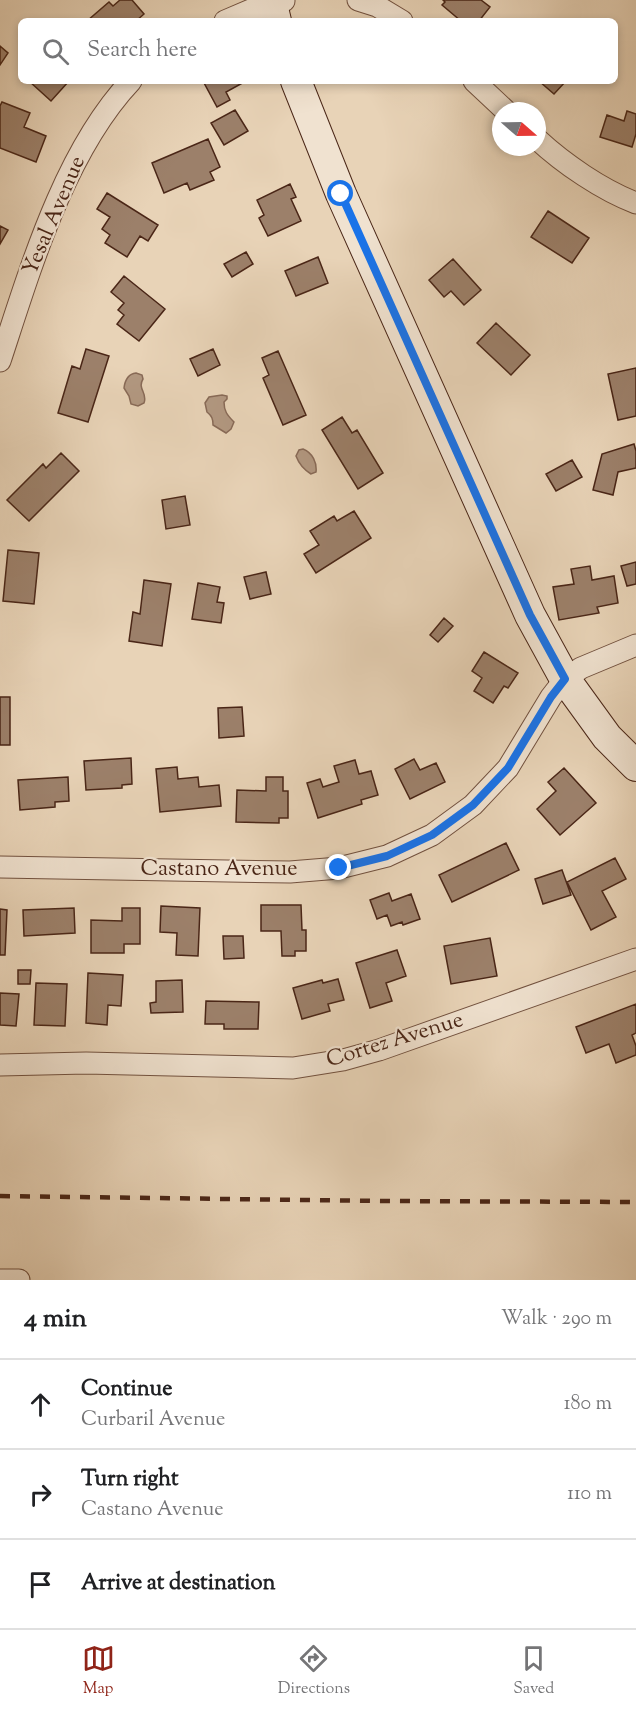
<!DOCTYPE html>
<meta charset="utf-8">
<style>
:root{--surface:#fff;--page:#f2f2f2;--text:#202124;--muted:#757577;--line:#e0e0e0;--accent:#8f2418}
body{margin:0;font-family:"Sorts Mill Goudy",serif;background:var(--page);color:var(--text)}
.compass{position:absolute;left:492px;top:102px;width:54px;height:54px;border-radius:50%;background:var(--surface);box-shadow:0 3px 9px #0003;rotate:110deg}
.stop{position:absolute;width:18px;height:18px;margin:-14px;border:4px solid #1a73e8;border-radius:50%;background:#fff}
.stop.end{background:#1a73e8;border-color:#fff;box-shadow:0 2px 6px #0008}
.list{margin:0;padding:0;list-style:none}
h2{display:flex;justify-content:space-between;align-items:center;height:78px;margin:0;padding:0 24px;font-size:26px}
h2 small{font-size:20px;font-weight:400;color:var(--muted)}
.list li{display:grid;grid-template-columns:39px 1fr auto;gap:18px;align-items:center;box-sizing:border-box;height:90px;padding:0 24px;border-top:2px solid var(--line)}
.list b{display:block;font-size:22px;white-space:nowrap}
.list p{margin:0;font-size:20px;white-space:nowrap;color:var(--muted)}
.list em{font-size:20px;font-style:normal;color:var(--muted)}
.icon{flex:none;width:33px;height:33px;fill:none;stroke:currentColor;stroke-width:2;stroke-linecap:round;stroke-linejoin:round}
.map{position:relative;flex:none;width:636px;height:1280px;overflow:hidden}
.search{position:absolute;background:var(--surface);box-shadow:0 3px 9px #0003;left:18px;right:18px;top:18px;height:66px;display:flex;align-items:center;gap:15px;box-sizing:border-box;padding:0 21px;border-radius:9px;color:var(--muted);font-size:22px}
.sheet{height:348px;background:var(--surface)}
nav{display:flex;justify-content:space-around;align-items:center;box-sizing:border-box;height:84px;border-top:2px solid var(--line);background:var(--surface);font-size:16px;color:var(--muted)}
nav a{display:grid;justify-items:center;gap:3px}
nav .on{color:var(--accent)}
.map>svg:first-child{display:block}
</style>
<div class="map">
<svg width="636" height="1280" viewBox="0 0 636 1280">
<rect width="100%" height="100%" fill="#e8d3b7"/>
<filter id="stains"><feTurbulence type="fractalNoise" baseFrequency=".00333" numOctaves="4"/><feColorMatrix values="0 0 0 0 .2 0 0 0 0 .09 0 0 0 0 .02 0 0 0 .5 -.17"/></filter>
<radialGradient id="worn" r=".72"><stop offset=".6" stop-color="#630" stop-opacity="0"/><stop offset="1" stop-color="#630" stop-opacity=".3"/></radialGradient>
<path fill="#b29881" stroke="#886a57" stroke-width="1.5" d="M136,373L142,375L143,379C137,389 148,393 144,403L138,406L131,404L129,396L124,388C125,380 128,374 136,373Z
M222,395L227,396V399L224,402C224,411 227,415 234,422L231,429L226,433L213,425C213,419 212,416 207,412L205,403L209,397Z
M303,449C313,453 317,463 316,472L311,474C303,469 299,464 296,456L299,450Z"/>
<path fill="#9c806a" stroke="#4a2617" stroke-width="1.5" d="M120,0H132L144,14L136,21H87L109,2L113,6Z
M443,0H481L490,7L479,21H461L442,5L445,2Z
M0,46L8,53L0,65Z
M29,81H69L51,101Z
M203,81H246L226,92L230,100L217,107Z
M539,81H566L554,94Z
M2,102L30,113L24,127L46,136L36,162L0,148V106Z
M235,110L248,131L224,145L211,123Z
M627,111L636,114V134L632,147L600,137L607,115L624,121Z
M208,139L220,167L210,172L214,180L190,190L187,183L164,193L152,163Z
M290,184L296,197L291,199L301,221L268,236L259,218L264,215L257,200Z
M107,193L158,225L148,241L140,236L127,257L105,243L110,235L102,229L110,217L97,209Z
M548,211L589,238L572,263L531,237Z
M0,226L8,230L0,244Z
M246,252L253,264L232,277L224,264Z
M318,257L328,283L296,296L285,271Z
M453,259L481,290L464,305L451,291L444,297L429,280Z
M124,276L165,309L139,341L117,324L124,315L118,310L124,303L111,292Z
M496,323L530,355L511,375L477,343Z
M86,349L109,356L88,422L58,413L72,366L80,369Z
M213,349L220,365L198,376L190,359Z
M278,351L306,415L283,425L263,378L269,375L262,358Z
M636,368V416L618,420L608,374Z
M342,417L352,433L357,430L383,473L358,489L322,430Z
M634,444L636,451V468L618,472L613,495L593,490L602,454Z
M61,453L79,471L29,521L7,500L43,464L46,468Z
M572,460L582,477L556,491L546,474Z
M185,496L190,525L166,529L162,500Z
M354,511L371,538L316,573L304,554L319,545L310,531L334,516L337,521Z
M8,550L39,553L34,604L3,601Z
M636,562V584L627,586L621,566Z
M590,566L592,580L614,576L618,603L597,607L599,613L559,620L553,587L574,584L571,569Z
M266,572L271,594L250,599L244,577Z
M144,580L171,584L162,646L129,641L133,612L140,614Z
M198,583L220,587L217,602L224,603L221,623L192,619Z
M444,618L453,626L438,642L430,635Z
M484,652L518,673L508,688L504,686L493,703L474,691L482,678L472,671Z
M0,697H10V745H0Z
M242,707L244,736L219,738L218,708Z
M131,758L132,784L122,785V788L86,790L84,761Z
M414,759L420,770L436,763L445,782L410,799L395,769Z
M355,760L359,774L371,771L378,795L361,800L362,804L318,818L307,783L320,779L323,787L339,782L334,766Z
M177,767L178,779L198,777L199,787L219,785L221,806L160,812L156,769Z
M564,768L596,803L560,835L537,809L556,791L548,782Z
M68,777L69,801L55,802V807L20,810L18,780Z
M266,777H283V791H288V818H279V823L236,822L237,790L266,791Z
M506,843L519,870L452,902L439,875Z
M615,858L626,879L602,891L616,917L591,930L567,882Z
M562,870L571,895L543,904L535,879Z
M389,893L392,901L411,894L420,919L403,925L402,922L391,926L387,915L377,919L370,900Z
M261,905H301L302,930H306V951H295V956H282L281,931H261Z
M161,906L200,908L198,956L176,955L177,933L160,932Z
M74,908L75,933L24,936L23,910Z
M122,908H140V944H124V953H91V920L122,921Z
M0,909L7,910L5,955H0Z
M223,936H243L244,958L224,959Z
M490,938L497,976L451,984L444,946Z
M397,950L406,976L386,983L392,1001L370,1008L356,963Z
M18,970H31L30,984H18Z
M88,973L123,975L121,1006L108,1005L107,1025L86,1023Z
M338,979L344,1000L328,1004L330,1011L302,1019L293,988L322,980L323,983Z
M182,980L183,1012L151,1013L150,1003L156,1002V981Z
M36,983L67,984L65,1026L34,1025Z
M0,993L19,994L16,1026L0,1025Z
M206,1001L259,1002L258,1029H224V1024H205Z
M636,1004V1033L632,1035L636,1046V1055L616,1063L609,1044L586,1053L576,1027Z"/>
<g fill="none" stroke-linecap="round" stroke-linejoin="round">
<defs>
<path id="street" d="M358,0L377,6L402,21
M225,21L253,9L284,1
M474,81L506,111
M537,139C564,164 602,190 636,203
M0,361C30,270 64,152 131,81
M0,867L290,872L339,868L387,856L432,835L473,805L508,768L551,697L565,679L581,668L636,645
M0,1065L86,1063L293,1068L343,1060L379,1050L636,959
M0,1280H19"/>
<path id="secondary" d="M271,0L276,21
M296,81L341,194L530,615L565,679L607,737L636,766"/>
</defs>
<use href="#street" stroke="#72513f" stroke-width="23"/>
<use href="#secondary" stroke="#4a2617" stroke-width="32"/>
<use href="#street" stroke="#f0e2d0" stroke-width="21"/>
<use href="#secondary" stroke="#f0e2d0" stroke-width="30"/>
<path stroke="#4a2617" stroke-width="4.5" stroke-dasharray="10 10" stroke-linecap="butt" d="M0,1196L381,1201L636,1202"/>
</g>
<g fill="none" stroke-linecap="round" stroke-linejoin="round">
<path stroke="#1a73e8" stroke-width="8" d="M339,868L387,856L432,835L473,805L508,768L551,697L565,679L530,615L341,194"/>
</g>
<g text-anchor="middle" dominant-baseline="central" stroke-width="4.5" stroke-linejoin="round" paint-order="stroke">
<g font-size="22" fill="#4a2617" stroke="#f0e2d0">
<text transform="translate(55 216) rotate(-67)">Yesal Avenue</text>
<text x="219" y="870">Castano Avenue</text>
<text transform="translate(395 1041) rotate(-17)">Cortez Avenue</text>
</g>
</g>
<rect width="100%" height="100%" filter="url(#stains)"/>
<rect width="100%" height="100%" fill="url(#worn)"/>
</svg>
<svg class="compass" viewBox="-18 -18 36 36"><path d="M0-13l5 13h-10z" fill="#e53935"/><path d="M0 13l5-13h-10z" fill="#757577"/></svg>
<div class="stop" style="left:341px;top:194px"></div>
<div class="stop end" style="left:339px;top:868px"></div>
<div class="search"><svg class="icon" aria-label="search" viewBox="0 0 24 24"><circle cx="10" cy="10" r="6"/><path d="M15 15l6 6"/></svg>Search here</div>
</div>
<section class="sheet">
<h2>4 min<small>Walk · 290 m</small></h2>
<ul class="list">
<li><svg class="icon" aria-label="ahead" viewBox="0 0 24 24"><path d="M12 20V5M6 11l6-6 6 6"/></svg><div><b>Continue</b><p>Curbaril Avenue</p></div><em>180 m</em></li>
<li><svg class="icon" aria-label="right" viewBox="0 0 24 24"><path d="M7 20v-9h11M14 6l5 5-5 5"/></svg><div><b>Turn right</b><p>Castano Avenue</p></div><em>110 m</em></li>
<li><svg class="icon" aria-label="arrive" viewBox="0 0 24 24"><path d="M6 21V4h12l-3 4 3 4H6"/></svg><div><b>Arrive at destination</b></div></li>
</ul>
</section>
<nav>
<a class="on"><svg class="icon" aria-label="map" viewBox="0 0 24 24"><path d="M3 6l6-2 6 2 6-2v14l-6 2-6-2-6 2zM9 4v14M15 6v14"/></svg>Map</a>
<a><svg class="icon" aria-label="directions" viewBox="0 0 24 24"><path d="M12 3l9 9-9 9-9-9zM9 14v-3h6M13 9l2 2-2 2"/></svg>Directions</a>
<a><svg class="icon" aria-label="saved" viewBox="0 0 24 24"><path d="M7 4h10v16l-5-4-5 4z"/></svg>Saved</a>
</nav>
